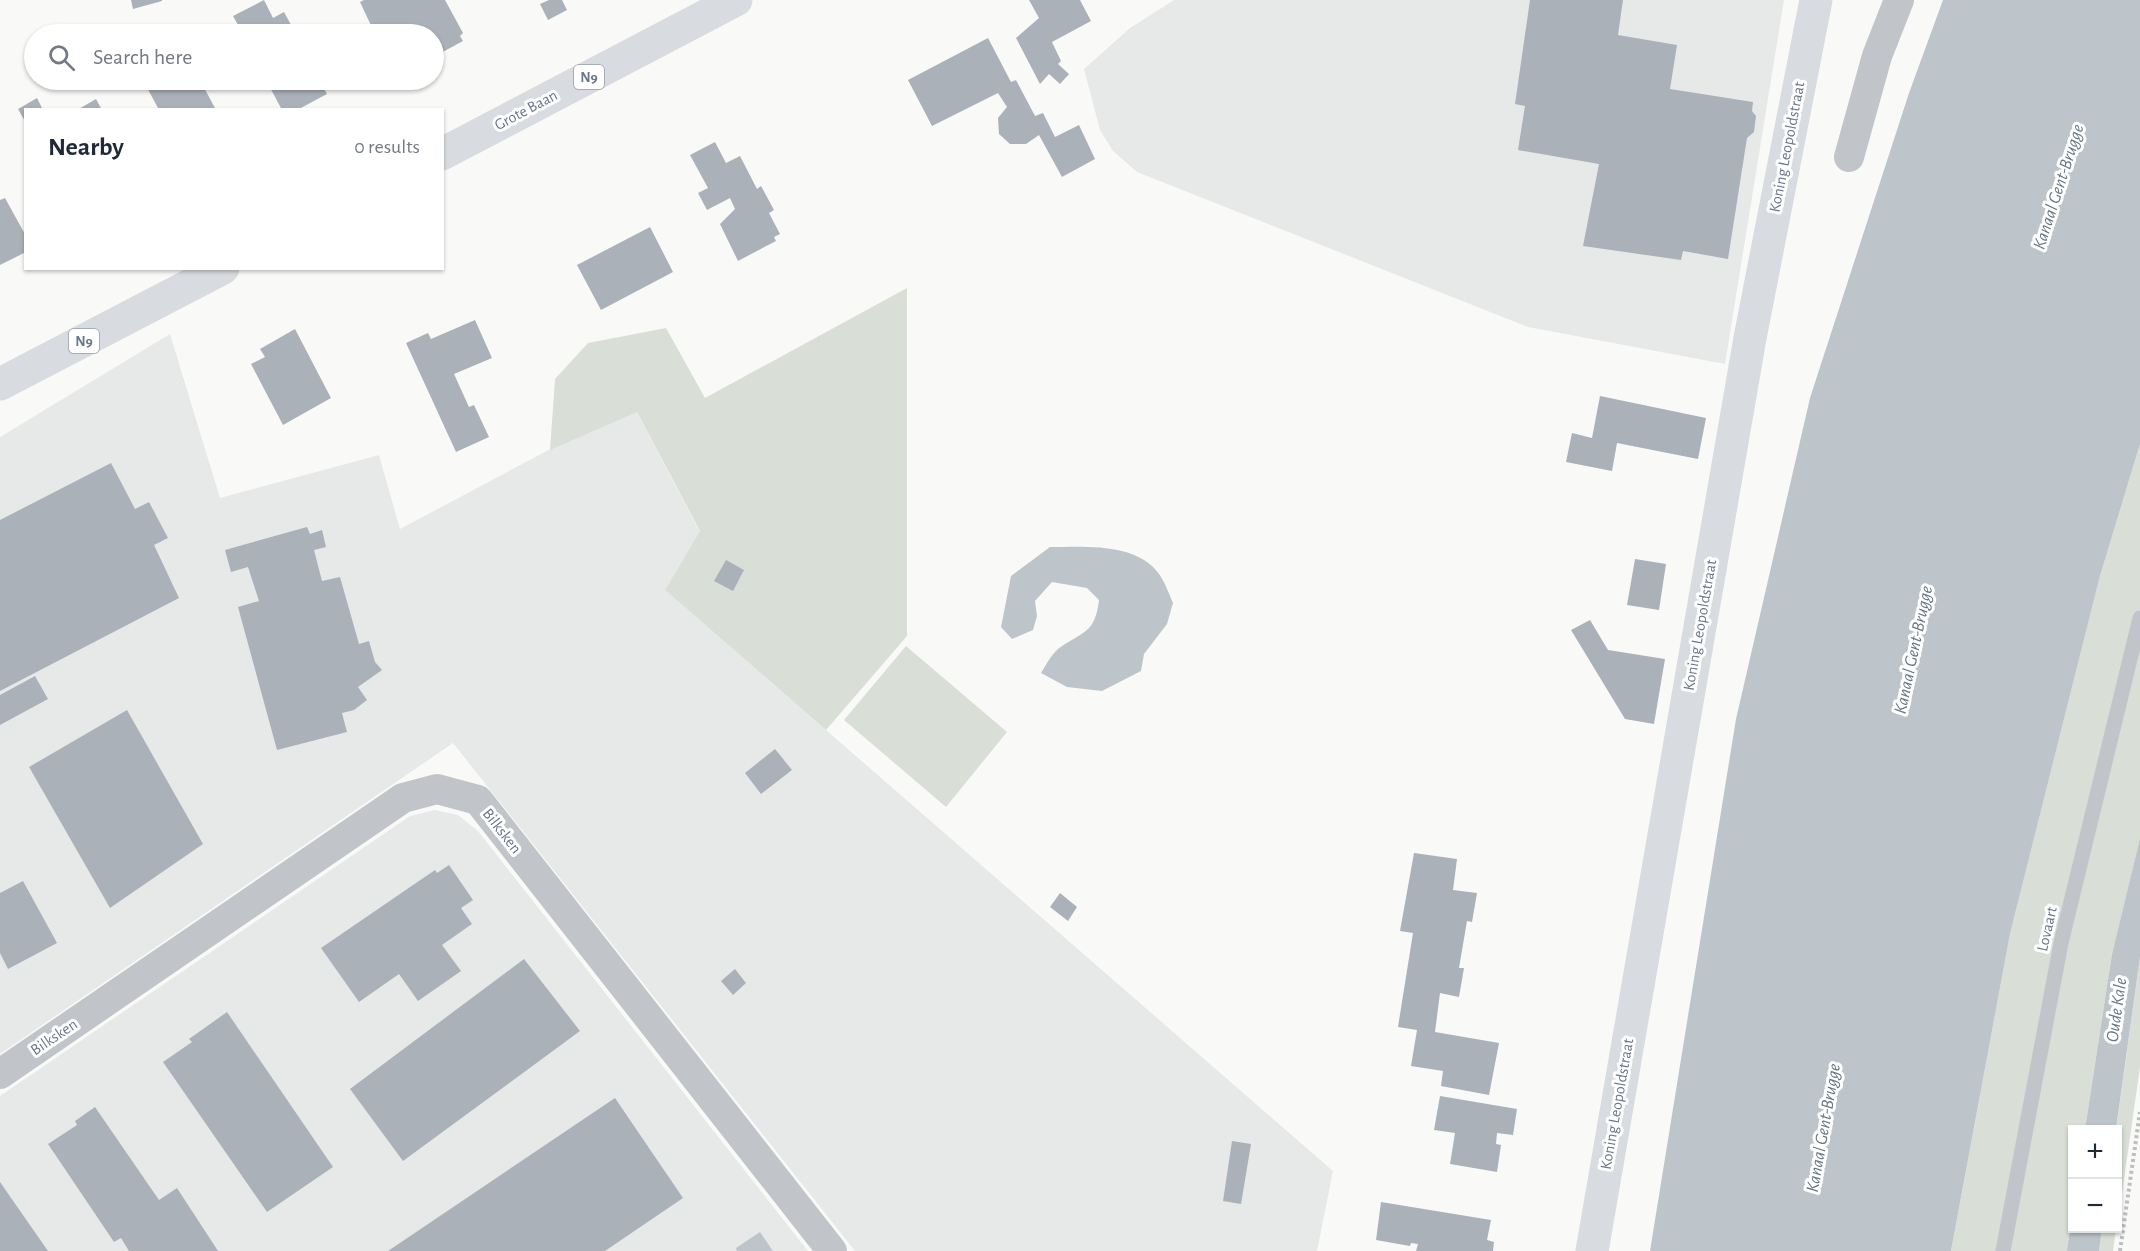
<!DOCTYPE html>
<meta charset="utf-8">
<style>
:root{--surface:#fff;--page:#f2f2f3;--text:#1f2937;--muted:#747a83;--line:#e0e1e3}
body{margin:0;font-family:"Alegreya Sans",sans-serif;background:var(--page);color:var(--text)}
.controls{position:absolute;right:18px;bottom:18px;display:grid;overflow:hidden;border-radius:0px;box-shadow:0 2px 4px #0004}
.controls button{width:54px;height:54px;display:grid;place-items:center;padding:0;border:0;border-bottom:2px solid var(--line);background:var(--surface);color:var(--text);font:30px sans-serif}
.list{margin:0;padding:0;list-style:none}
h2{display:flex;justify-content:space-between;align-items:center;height:78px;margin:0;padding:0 24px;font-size:26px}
h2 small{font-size:20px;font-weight:400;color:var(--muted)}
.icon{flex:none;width:33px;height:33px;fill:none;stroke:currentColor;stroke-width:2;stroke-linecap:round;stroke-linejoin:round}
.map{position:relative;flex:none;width:2140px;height:1251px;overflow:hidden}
.search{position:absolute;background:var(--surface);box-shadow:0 2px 4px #0004;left:24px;top:24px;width:420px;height:66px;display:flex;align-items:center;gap:15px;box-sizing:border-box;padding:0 21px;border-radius:33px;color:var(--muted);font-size:22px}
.panel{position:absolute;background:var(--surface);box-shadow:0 2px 4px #0004;left:24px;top:108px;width:420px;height:162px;border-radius:0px}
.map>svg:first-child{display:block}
</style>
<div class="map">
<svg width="2140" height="1251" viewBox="0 0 2140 1251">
<rect width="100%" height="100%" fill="#f9faf8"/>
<path fill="#e7e9e9" d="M1174,0H1784L1725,364L1528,327L1137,172L1113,151L1100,130L1084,69L1130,28Z
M170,334L220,498L379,455L400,529L633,405L700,532L665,590L1333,1171L1317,1251H855L453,743L0,1054V437Z
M435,810L458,815L478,831L808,1251H0V1096L410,816Z"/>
<path fill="#d9ded7" d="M907,288V636L826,730L665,590L700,531L637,412L550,450L555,379L588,343L666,328L705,398Z
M2140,444V838L2112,954L2085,1129L2072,1130V1214L2067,1251H1951L2010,934L2100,576Z
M906,646L1007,732L946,807L844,720Z
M2140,957V1067L2118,1221L2116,1130Z
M2102,1229H2116L2113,1251H2099Z"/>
<path fill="#bdc5cb" d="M1943,0H2140V444L2100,576L2010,934L1951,1251H1650L1736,719L1810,398L1909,93Z
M1050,547C1083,547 1137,542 1159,574C1165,582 1169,594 1173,603L1167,624L1144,654L1141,671L1102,691L1067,687L1041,673C1046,665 1051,655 1058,649C1083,631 1095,634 1099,600L1087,588L1052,582L1035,601L1037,616L1033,630L1012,639L1001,627L1011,576Z
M2140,838V957L2116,1129H2085L2112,954Z
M2072,1214V1228L2102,1229L2099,1251H2067Z
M760,1232L773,1251H737L736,1248Z"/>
<path fill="#abb1b8" d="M131,0H162V1L133,9Z
M264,0L273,18L284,12L296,34H243L233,16Z
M364,0H445L463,33L460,36L463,41L439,54L434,49V34H375L360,2Z
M549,0H562L567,10L548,20L540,4Z
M1029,0H1080L1091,21L1052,42L1061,61L1058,64L1069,74L1060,84L1049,74L1040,84L1016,38L1039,18Z
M1530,0H1623L1618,35L1677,45L1670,89L1753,102L1752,111L1756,116L1754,132L1747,138L1728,259L1683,251L1681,260L1583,246L1599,164L1518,150L1525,106L1515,104Z
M988,38L1011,82L1016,80L1035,116L1043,113L1055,137L1079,125L1095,159L1062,177L1039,135L1026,144H1010L999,134L998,118L1007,107L998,93L932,126L908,80Z
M143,80H200L216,110H159Z
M266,80H319L327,94L297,110H282Z
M37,98L43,110H26V123L18,109Z
M96,99L102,110H77Z
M715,142L726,163L740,156L757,189L761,186L774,210L769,213L780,234L774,237L776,241L738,261L720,224L735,209L730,198L707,210L698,193L708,188L690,155Z
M5,198L26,236V252L0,265V200Z
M650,227L673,272L601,310L577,265Z
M475,320L492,358L454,374L469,407L474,405L489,437L456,452L406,343L428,333L431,339Z
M295,329L331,398L283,425L251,364L265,357L260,349Z
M1600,396L1706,418L1698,459L1617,443L1612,471L1566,462L1572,433L1592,438Z
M111,463L135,509L149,502L168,538L154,545L179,598L0,691V520Z
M307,527L310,534L322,530L326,547L314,550L322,581L340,577L359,644L369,641L375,662L382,670L358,687L367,700L354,710L342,713L347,732L277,750L238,607L259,601L248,567L231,572L225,550Z
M1635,559L1666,564L1659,610L1627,605Z
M726,560L744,570L733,591L714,581Z
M1590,620L1608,650L1665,659L1654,724L1625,719L1571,630Z
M35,676L48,699L0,725V695Z
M127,710L203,844L110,908L29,767Z
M775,749L792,770L761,794L745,773Z
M1414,853L1457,859L1453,890L1477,893L1472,922L1467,921L1459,968H1464L1459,997L1440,993L1435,1032L1499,1043L1489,1095L1441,1086L1443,1071L1411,1066L1417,1030L1398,1027L1413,933L1400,931Z
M449,865L473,900L461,908L472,924L442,945L461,971L418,1001L399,974L359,1002L321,948L435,870L437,873Z
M23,881L57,943L8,969L0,953V893Z
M1060,893L1077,907L1068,921L1050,907Z
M524,959L580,1031L403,1161L350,1089Z
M735,969L746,983L733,995L721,981Z
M227,1012L333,1167L267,1212L163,1062L192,1042L189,1039Z
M1440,1096L1517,1109L1513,1135L1497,1133L1496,1144L1501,1145L1497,1172L1450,1164L1455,1133L1434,1130Z
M615,1098L683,1198L605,1251H388Z
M95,1107L159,1200L177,1188L218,1251H129L121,1238L114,1242L48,1144L77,1125L75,1121Z
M1232,1141L1251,1144L1241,1204L1223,1201Z
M0,1182L48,1251H0Z
M1381,1202L1491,1220L1487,1240L1494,1242L1493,1251H1416L1418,1244L1411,1243L1410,1246L1376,1240Z"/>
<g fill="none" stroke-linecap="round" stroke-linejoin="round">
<path stroke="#bcbec1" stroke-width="4" stroke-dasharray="3 3" stroke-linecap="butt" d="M2120,1251L2140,1112"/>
<path stroke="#c1c4c9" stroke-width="15" d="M2003,1251L2061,943L2140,618"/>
<path stroke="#c1c4c9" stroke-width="30" d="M1849,157L1877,56L1899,0
M0,1074L403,798L437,789L478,800L832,1251"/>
<path stroke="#d8dbdf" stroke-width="33" d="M1592,1251L1750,338L1816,0"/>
<path stroke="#d8dbdf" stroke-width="33" d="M442,154L736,0
M0,384L223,268"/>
</g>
<g text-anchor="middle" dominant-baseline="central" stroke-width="6" stroke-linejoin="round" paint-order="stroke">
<g fill="#fff" stroke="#979fab" stroke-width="1.5">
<rect x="574" y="65" width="30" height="24" rx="4.5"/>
<rect x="69" y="329" width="30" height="24" rx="4.5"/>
</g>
<g font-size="15" font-weight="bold" fill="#6b7687">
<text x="589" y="77">N9</text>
<text x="84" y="341">N9</text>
</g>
<g font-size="16" fill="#6b7687" stroke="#fff">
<text transform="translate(526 110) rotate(-28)">Grote Baan</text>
<text transform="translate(1787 147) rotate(-79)">Koning Leopoldstraat</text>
<text transform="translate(1700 625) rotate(-80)">Koning Leopoldstraat</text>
<text transform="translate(502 831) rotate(52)">Bilksken</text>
<text transform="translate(2047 929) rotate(-77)">Lovaart</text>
<text transform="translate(54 1037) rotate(-34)">Bilksken</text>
<text transform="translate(1617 1104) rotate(-80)">Koning Leopoldstraat</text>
</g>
<g font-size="18" font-style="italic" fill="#677682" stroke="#fff">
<text transform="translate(2059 187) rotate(-72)">Kanaal Gent-Brugge</text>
<text transform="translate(1914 650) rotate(-78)">Kanaal Gent-Brugge</text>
<text transform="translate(2117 1010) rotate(-82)">Oude Kale</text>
<text transform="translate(1824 1128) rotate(-80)">Kanaal Gent-Brugge</text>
</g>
</g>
</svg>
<div class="controls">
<button>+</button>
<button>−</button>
</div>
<div class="search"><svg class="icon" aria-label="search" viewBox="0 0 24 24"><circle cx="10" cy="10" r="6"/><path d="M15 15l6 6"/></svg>Search here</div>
<section class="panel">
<h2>Nearby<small>0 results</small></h2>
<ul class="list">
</ul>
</section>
</div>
